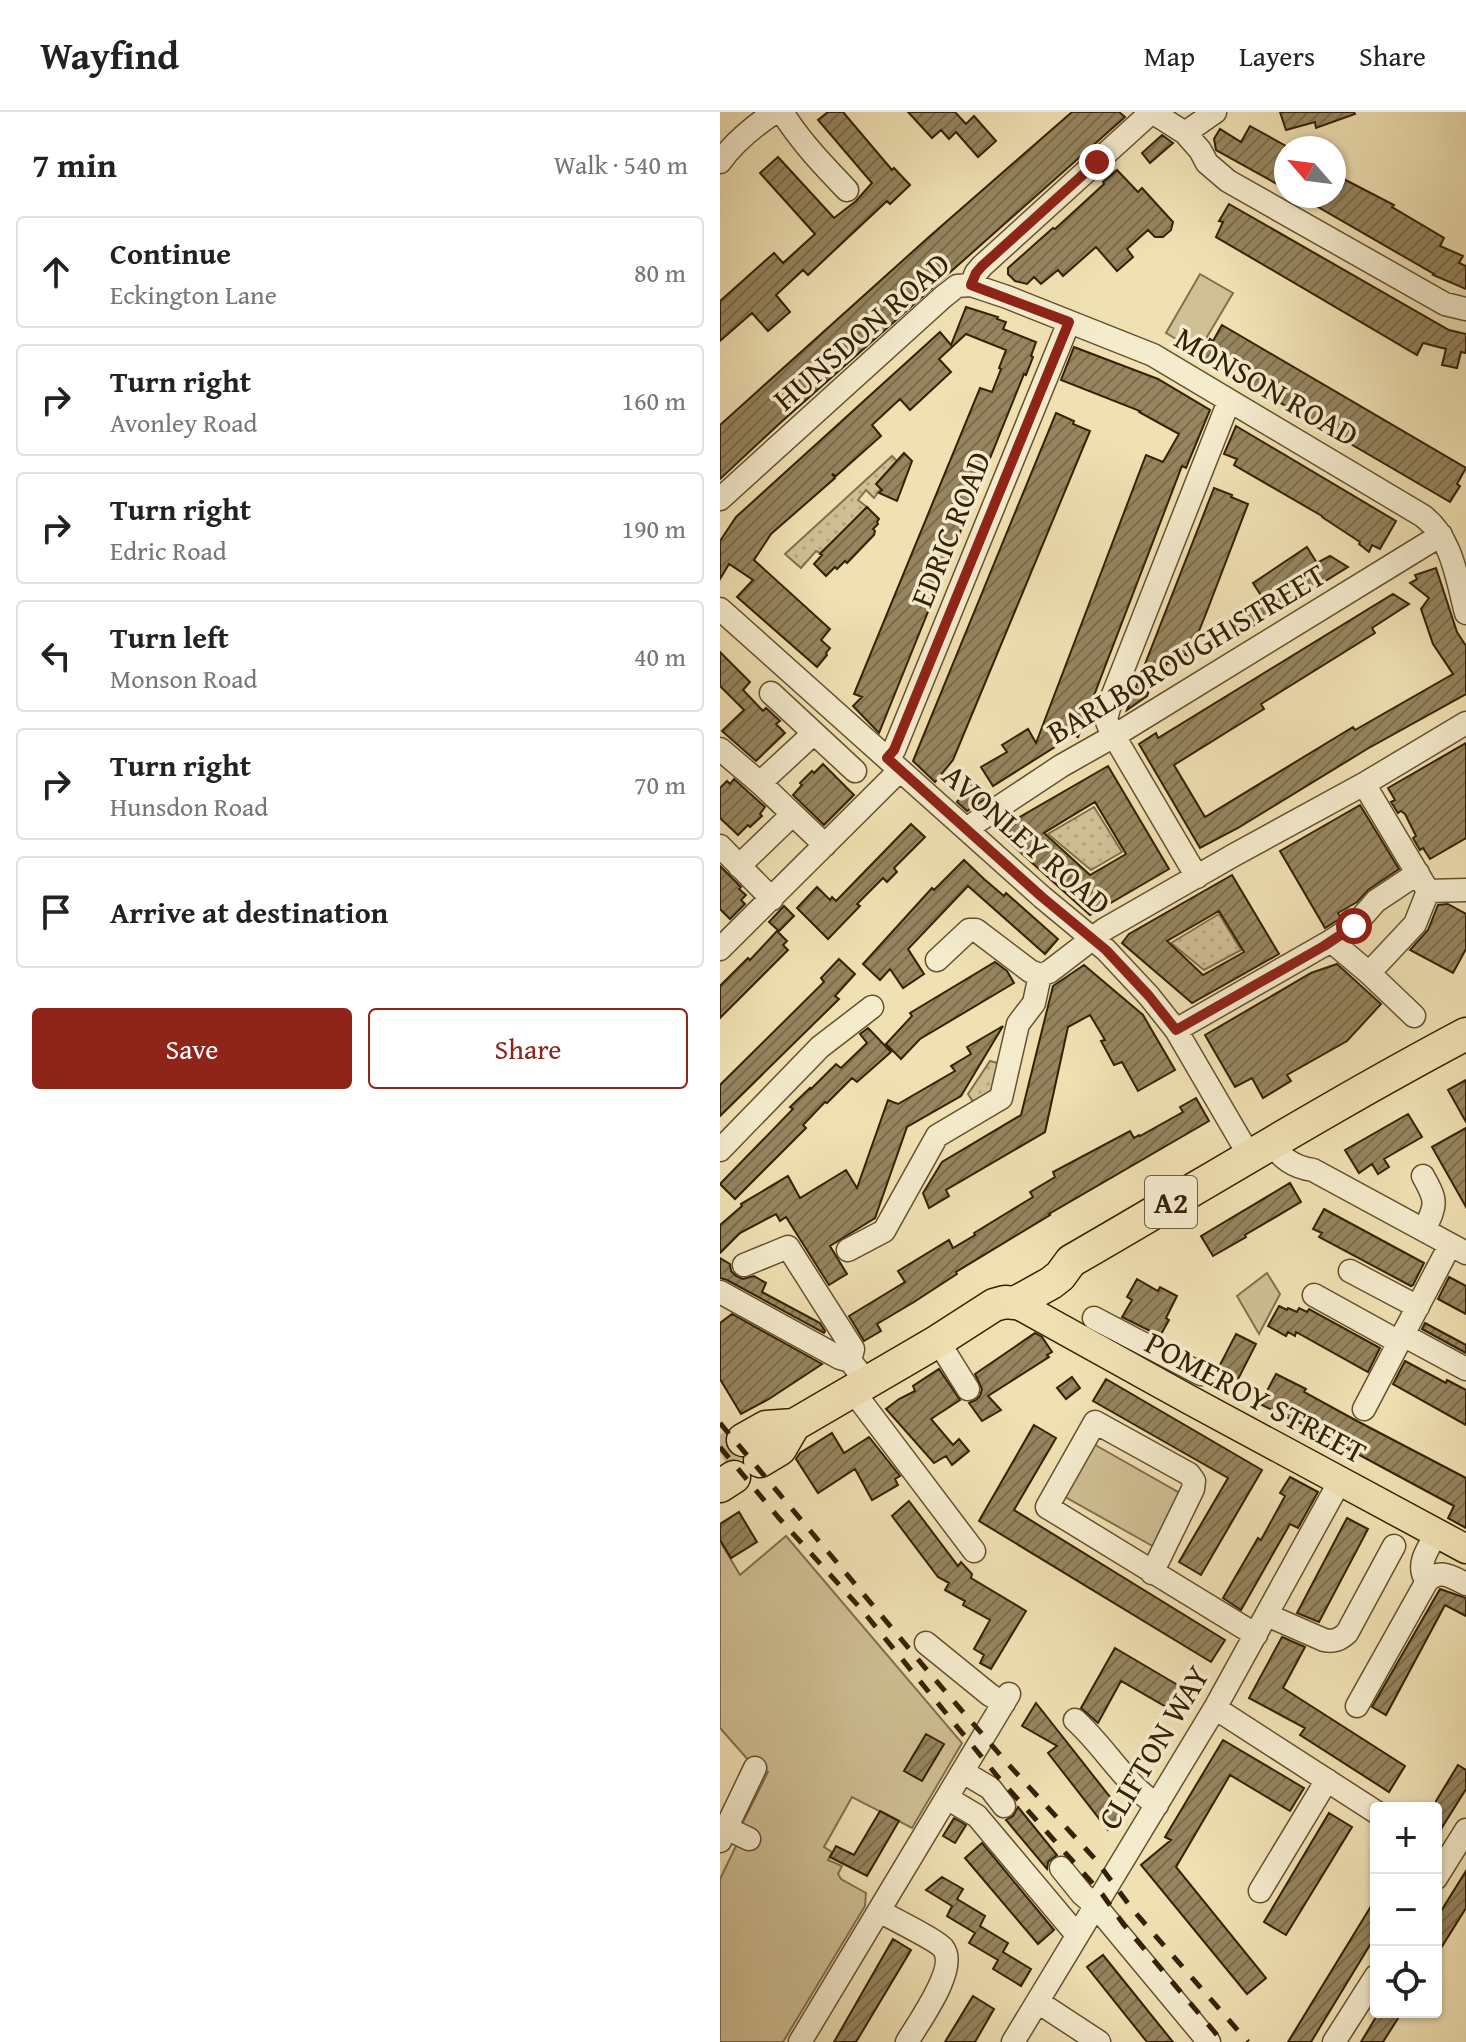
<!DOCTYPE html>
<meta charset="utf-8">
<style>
:root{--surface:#fff;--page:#f6f6f6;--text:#222;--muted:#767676;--line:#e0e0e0;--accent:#8f2418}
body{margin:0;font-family:"Gentium Book Plus",serif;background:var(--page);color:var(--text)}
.controls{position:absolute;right:24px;bottom:24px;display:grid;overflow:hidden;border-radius:8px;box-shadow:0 2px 6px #0004}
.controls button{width:72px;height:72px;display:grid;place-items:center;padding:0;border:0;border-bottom:2px solid var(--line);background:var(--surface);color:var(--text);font:40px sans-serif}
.compass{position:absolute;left:554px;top:24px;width:72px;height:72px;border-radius:50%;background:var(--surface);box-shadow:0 2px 6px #0004;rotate:298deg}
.stop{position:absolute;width:24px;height:24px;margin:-18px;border:6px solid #8f2418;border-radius:50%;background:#fff}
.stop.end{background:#8f2418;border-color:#fff;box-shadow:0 2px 8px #0008}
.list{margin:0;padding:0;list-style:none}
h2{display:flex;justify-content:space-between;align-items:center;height:104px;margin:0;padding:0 32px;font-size:34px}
h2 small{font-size:26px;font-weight:400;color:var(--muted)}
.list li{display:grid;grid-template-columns:52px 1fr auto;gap:24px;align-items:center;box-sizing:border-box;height:112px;margin:0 16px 16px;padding:0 16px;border:2px solid var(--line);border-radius:8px}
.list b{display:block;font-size:30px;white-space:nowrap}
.list p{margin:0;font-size:26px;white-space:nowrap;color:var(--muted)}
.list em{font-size:26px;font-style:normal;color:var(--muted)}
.actions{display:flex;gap:16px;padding:24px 32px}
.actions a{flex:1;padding:18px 0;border:2px solid var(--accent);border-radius:8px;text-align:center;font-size:28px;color:var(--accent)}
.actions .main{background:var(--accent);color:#fff}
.icon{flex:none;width:44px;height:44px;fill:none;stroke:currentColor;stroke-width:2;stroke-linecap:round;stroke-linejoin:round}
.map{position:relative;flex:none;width:746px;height:1930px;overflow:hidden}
header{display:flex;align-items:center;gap:48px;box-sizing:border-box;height:112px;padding:0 40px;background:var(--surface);border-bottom:2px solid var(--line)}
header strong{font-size:38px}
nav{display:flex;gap:44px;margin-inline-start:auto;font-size:28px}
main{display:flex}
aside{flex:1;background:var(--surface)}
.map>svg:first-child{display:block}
</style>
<header>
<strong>Wayfind</strong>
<nav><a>Map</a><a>Layers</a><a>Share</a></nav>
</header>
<main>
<aside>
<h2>7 min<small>Walk · 540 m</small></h2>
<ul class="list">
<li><svg class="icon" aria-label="ahead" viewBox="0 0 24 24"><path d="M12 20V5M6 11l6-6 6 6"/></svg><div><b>Continue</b><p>Eckington Lane</p></div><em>80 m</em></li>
<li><svg class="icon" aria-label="right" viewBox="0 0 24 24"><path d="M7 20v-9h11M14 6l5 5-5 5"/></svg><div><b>Turn right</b><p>Avonley Road</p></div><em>160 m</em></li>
<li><svg class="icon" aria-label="right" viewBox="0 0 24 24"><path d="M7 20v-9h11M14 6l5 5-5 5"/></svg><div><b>Turn right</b><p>Edric Road</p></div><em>190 m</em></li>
<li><svg class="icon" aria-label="left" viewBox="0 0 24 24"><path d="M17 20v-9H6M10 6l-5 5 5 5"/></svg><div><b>Turn left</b><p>Monson Road</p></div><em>40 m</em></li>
<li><svg class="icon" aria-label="right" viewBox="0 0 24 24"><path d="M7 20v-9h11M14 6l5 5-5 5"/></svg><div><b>Turn right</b><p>Hunsdon Road</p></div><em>70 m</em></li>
<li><svg class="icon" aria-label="arrive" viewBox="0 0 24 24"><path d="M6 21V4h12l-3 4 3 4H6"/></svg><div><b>Arrive at destination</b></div></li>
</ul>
<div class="actions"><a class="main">Save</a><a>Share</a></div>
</aside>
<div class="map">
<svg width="746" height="1930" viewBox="0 0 746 1930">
<defs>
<pattern id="grass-dots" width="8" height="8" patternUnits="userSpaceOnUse" patternTransform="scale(2)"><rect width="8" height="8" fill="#d0c095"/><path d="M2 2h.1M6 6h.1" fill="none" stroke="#b3a57f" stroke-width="1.8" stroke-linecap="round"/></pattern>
<pattern id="building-hatch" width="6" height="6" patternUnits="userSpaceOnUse" patternTransform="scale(2)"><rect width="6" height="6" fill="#96855f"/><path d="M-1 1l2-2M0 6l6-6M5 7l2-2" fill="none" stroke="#7b6c4c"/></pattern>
</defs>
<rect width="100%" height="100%" fill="#f0e1b3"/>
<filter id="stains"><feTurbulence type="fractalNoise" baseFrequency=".0025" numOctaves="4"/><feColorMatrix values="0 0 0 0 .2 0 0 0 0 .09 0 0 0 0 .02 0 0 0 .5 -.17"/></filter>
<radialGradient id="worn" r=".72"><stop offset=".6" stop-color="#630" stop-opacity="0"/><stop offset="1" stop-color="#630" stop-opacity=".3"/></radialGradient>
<path fill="url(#grass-dots)" stroke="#82704c" stroke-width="2" d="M172,344L179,351L154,386L146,378L138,388L147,395L125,419L100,441L96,439L81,456L65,442Z
M374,695L402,740L371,758L328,722Z
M499,802L521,838L484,858L451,831Z
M270,949L281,952L274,980L255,993L248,982Z"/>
<path fill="#d0c095" stroke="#82704c" stroke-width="2" d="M480,162L513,181L478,240L446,221Z
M547,1161L560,1182L539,1222L517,1184Z
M370,1330L465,1384L436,1436L340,1382Z
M66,1424L242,1631L192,1716L132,1685L104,1735L112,1740L108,1748L122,1754L118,1762L121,1767L146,1781L145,1794L63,1930H0V1767L17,1732L21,1714L48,1660L29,1649L0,1616V1429L20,1463Z"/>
<path fill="url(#building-hatch)" stroke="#342103" stroke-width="2" fill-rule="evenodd" d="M108,0H123L172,58L174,56L190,73L170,92L167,89L88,163L83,158L56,183L70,200L48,219L32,201L0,229V189L54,141L63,151L95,122L40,61L58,45L114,106L136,89L152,71L98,8Z
M188,0H235L246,12L254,4L276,29L258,45L236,20L229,27L221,18L212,26Z
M352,0H399L405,5L59,312L0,367V313L210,124Z
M560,0H634L635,2L596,16L595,10L566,18Z
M530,14L566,34V77L496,38L494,27L500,17L521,30Z
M442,23L453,31L430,51L422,41Z
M397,58L418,80L422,76L453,110L451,118L443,125H435L428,118L407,137L413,145L397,159L376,135L343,164L338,158L321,172L314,165L307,172L295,169L288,162V156L333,116L335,117L384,72L383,70Z
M614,62L674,93L672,95L724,126L720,134L743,144L739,151L746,154V177L713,163L714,162L579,84H614Z
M509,92L729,218L746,222V241L741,240L737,256L722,253L726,237L703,231L697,243L496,125L503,110L499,109Z
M246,195L278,205L277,207L286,210L283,217L316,230L311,244L313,245L306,263L304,262L159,621L133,594L142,585L134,582L260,276L272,280L281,257L279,256L286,238L246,222L219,247L231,260L190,298L180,287L152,313L161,324L116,364L112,362L115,366L51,422L34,448L110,517L101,528L110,536L106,541L107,543L97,555L17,485L33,468L9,452L0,467V429L16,405L220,220L231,233Z
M502,213L746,356L737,372L740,374L730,390L480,244L490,227L493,229Z
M354,235L438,267L490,298L466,356L462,354L358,625L354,623L273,674L261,655L287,640L282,633L308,617L316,631L426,343L443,350L459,322L419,300L420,299L341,268Z
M336,301L354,309L353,312L370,319L233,648L215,670L193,649Z
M516,314L676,409L660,437L652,433L649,440L639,432L640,430L602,405V404L514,353L517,347L504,342Z
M184,341L192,349L177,389L159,381L162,378L156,372Z
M494,376L512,383L511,385L528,392L487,499L469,544L465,542L460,555L447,551L440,569L433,567L427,584L407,598Z
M147,395L159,407L157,410L158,412L153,417L155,419L154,423L127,451L125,449L117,457L115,455L106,464L94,452L102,443L100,442Z
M587,435L597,451L610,444L628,455L518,523L510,509L521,502L520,499L542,485L533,471Z
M716,456L737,520L746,534V582L647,637L518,716L480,736L419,632L436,621L438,626L673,482L689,492L652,516L655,521L541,592L544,597L454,653L485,705L633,615L635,618L733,562L713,532L701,497L709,486L690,471L697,467L695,463Z
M0,540L30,570L23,578L43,599L46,596L60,609L56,612L65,621L36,649L2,619L24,598L0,574Z
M746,631V726L710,747L703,736L700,738L693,726L696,724L685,702L681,699L678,701L671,690L675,688L668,676Z
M103,652L134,683L104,713L73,683L82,673L80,671L92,659L94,661Z
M388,654L449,757L370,803L279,721L286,713ZM375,690L406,742L370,763L324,721Z
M14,667L45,695L40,702L42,704L30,715L28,713L18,723L0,706V676L7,669L10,672Z
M257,670L267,686L247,699L237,690L247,677Z
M640,693L679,757L648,778L637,790L618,801L621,806L605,816L560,739Z
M191,712L205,725L174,756L177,760L167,770L163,766L137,792L140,794L108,827L77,796L97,775L110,788L112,785L116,789Z
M244,748L264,767L284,784L286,781L338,827L325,842L248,774L188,837L204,862L183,876L170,857L160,868L143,852L212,776L214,778Z
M0,754L21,775L19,777L26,783L21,788L25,792L10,807L0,797Z
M512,763L559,842L472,891L402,831L409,822ZM499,799L524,840L483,863L447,829Z
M728,792L746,802V837L733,861L690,838L708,818L718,793Z
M64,794L74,804L59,819L49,810Z
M57,819L67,829L63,833L68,838L0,906V874L28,846L30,848Z
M119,847L135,862L115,884L119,887L0,1004V973L104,870L101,866Z
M275,850L287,859L294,871L200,927L181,947L166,932L192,904L190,901Z
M617,852L661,892L627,929L567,963L571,969L543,986L532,966L515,975L485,923L591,861Z
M364,853L423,903L455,958L418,979L402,950L394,953L381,929L385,928L370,903L348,915L325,1020L226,1078L229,1084L209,1096L203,1081L222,1050L301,1003L333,874Z
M283,914L241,984L187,1015L155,1106L110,1134L127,1162L109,1173L66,1105L60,1109L56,1102L20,1121L0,1141V1113L22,1094L21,1092L68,1064L80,1086L126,1058L137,1076L168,988L178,992L235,959L231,954L251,942L247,935Z
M148,916L171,940L137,970L132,966L107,991L105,990L83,1013L86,1016L15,1087L0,1072L73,997L70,995L90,976L91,977L116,952L121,956L147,931L140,922Z
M746,968V1010L728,978Z
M476,986L489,1009L329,1102L330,1103L236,1160L237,1162L194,1190L157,1212L161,1219L144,1229L129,1204L185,1170L178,1159L229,1128L233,1136L255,1123L254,1121L313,1085L310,1080L335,1065L333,1060L410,1019L414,1026L419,1023L420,1024L463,1000L460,995Z
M688,1002L702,1025L664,1047L669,1055L658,1062L652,1052L639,1061L625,1038Z
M746,1016V1095L712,1035Z
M570,1071L581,1090L525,1123L526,1125L493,1144L481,1124Z
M604,1097L704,1151L693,1173L691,1174L599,1125L602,1121L593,1117Z
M0,1146L10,1152L11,1159L16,1164L23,1167L34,1164L46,1171L42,1180L100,1211L105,1219L104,1221L7,1168L0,1166Z
M729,1165L746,1174V1202L718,1187Z
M417,1167L438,1179L440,1175L457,1184L446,1206L449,1208L440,1224L402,1205L412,1188L407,1185Z
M559,1194L567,1198L568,1196L577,1200L579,1196L587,1200L589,1197L660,1236L648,1260L576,1220L575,1224L568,1220L566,1224L548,1214Z
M12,1202L102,1252L49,1287L21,1302L0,1267V1211Z
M705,1211L746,1233V1241L702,1217Z
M315,1221L322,1225L332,1240L327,1243L329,1245L268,1284L281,1298L262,1309L249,1291L256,1288L260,1284L262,1277L255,1262Z
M516,1222L536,1232L510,1283L490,1272Z
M685,1249L726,1271L727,1268L746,1278V1313L673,1272Z
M219,1257L240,1288L211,1307L233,1333L239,1327L249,1339L232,1353L226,1344L214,1351L166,1297L179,1287L195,1279L193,1274Z
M556,1262L586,1277L584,1280L637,1309L746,1366V1416L728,1406L734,1394L571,1306L570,1307L540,1292Z
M352,1265L360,1276L346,1287L337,1276Z
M386,1267L542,1358L481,1463L459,1450L508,1366L373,1289Z
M314,1313L336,1326L294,1398L505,1528L491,1550L259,1409Z
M112,1321L124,1341L149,1325L180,1364L175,1367L178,1373L152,1388L135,1357L98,1381L76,1347L80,1341Z
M570,1365L598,1380L578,1416L570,1412L521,1498L503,1486L538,1426L541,1428L565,1384L560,1381Z
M189,1389L238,1454L241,1450L252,1462L251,1466L306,1499L271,1557L260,1551L264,1543L254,1537L270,1508L243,1493L245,1489L225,1478L229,1471L218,1465L172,1404Z
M19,1400L37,1430L11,1446L0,1428V1412Z
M627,1406L648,1417L599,1510L577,1501Z
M720,1477L746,1486V1504L725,1493L666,1603L652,1595Z
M562,1525L585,1535L563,1576L685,1654L669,1680L580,1623L585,1616L529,1586Z
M395,1536L473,1582L460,1603L401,1569L378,1611L361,1596Z
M316,1591L405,1704L388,1718L328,1641L337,1634L302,1614Z
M206,1622L224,1632L202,1669L184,1659Z
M503,1628L584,1676L570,1699L510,1663L456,1755L546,1866L527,1882L421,1753L451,1728L445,1725Z
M738,1653L746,1658V1677L716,1725V1689Z
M298,1695L337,1743L328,1750L327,1757L286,1708L293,1704Z
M160,1699L179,1709L147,1764L110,1745L116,1734L134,1743Z
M609,1701L632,1715L566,1823L544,1810Z
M234,1706L246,1713L235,1731L223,1724Z
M262,1731L334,1818L318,1832L245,1746Z
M746,1759V1796L716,1844V1807Z
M222,1765L243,1777L237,1787L265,1804L260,1814L288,1831L283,1840L311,1857L301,1874L273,1857L278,1848L249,1831L255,1821L227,1804L232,1794L206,1778Z
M656,1786V1823L591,1930H568Z
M173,1827L191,1838L136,1930H114Z
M383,1843L453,1930H427L367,1855Z
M253,1884L274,1897L255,1930H225Z
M659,1900H682L663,1930H641Z"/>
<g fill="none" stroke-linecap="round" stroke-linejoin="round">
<path stroke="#cabb90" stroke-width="32" stroke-dasharray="32 16" stroke-linecap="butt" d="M0,1341L23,1328"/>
<defs>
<path id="minor" d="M62,0C80,29 103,53 127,78
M432,0L465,21L480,38L487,51L508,69L725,192L746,197
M465,21L495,0
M0,50C15,29 34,14 55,0
M251,173L256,161L262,154L425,6L429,0
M0,387L223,185L237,174L251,173L287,185L433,243L703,404C732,426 737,467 746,501
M0,497L322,785L386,838L429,884L456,918L529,1043
M51,581L135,659
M394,624L477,765
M393,625L386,607L392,585L509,289
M0,637L40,671L105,733
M167,646L174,638L349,210
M40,671L94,621
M644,672L708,779L746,778
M247,718L255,711L341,654L394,624L721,423
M0,734L52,787
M19,754L72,703
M611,829L634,814L656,789L698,761
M0,837L180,658
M217,848L249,818H256L310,859L320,863L329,860L385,817L514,743L644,672L746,611
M649,861L695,812L708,779
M456,918L611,829L649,861L694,904
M551,1030C561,1046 573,1055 593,1058L746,1141
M0,1038L100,935L152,895
M703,1064C717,1089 717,1092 704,1118
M128,1138L164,1119L217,1024L281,986L298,912L314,891L320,863
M24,1153L68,1135L133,1237L130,1249
M630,1159L698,1195
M0,1180L120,1246L130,1249L139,1260
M594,1183L679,1230
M374,1206L481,1262
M683,1223L746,1257
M218,1229L248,1277
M133,1279L254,1439
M644,1297L730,1133
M432,1461L473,1377L474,1369L469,1362L375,1310L327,1395L536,1523
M707,1469C695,1454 708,1436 717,1421
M547,1503L604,1528C614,1530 619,1528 627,1521L674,1434
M206,1531L270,1583L284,1591
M637,1594L707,1469C719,1456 732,1465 746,1472
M495,1596L656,1700
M355,1608C385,1635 404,1671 437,1693
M243,1660L270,1676L284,1694
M227,1686L257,1704L357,1823
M6,1716L29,1727
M0,1729L35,1656
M341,1756L362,1782L375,1793L489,1930
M716,1766L746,1718
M540,1779L607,1668
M159,1799C170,1805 218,1829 223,1836C239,1856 198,1911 187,1930
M318,1890L379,1930
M80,1930L289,1582
M293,1930L495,1596L620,1369
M614,1930L656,1864"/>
<path id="major" d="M295,1191L468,1287L746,1437"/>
<path id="highway" d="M23,1328L46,1315L74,1313L218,1229L274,1193L285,1190L295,1191L331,1171L340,1164L351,1149C483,1073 612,993 746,922
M40,1349L60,1337L74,1313
M0,1374L14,1365"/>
</defs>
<use href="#minor" stroke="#63512f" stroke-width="25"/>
<use href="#major" stroke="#342103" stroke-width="31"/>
<use href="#highway" stroke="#342103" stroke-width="35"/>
<use href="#minor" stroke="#f5ecce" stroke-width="22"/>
<use href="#major" stroke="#f0e1b3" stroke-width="28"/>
<use href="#highway" stroke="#f0e1b3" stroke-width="32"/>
<path stroke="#342103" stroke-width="5" stroke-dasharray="14 14" stroke-linecap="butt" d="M0,1311L212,1564L288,1652L375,1747L413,1798L528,1930
M0,1335L58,1405L142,1498L278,1665L382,1782L404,1813L503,1930"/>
</g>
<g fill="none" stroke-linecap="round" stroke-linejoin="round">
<path stroke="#8f2418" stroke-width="10" d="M377,50L262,154L256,161L251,173L349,210L174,638L167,646L322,785L386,838L429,884L456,918L604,834L634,814"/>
</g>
<g text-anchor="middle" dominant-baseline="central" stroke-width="7" stroke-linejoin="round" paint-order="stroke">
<rect fill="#f5ecce" stroke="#6e5e40" stroke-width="2" x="425" y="1064" width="52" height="52" rx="6"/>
<g font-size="30" font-weight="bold" fill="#342103">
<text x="451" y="1090">A2</text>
</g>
<g font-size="32" fill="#342103" stroke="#f5ecce">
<text transform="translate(141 219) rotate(-41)">HUNSDON ROAD</text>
<text transform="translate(547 274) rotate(30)">MONSON ROAD</text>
<text transform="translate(230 417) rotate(-68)">EDRIC ROAD</text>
<text transform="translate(466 541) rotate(-31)">BARLBOROUGH STREET</text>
<text transform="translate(307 727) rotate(41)">AVONLEY ROAD</text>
<text transform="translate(536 1285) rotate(28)">POMEROY STREET</text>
<text transform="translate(433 1635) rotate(-59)">CLIFTON WAY</text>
</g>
</g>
<rect width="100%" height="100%" filter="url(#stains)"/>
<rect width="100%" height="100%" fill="url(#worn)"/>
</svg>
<div class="controls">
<button>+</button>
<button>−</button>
<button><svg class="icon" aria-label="locate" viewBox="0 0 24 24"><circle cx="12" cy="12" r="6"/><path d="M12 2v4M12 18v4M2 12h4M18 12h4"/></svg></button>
</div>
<svg class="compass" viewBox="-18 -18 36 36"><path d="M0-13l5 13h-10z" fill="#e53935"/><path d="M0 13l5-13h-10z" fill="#767676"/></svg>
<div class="stop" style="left:634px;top:814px"></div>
<div class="stop end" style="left:377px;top:50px"></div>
</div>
</main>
